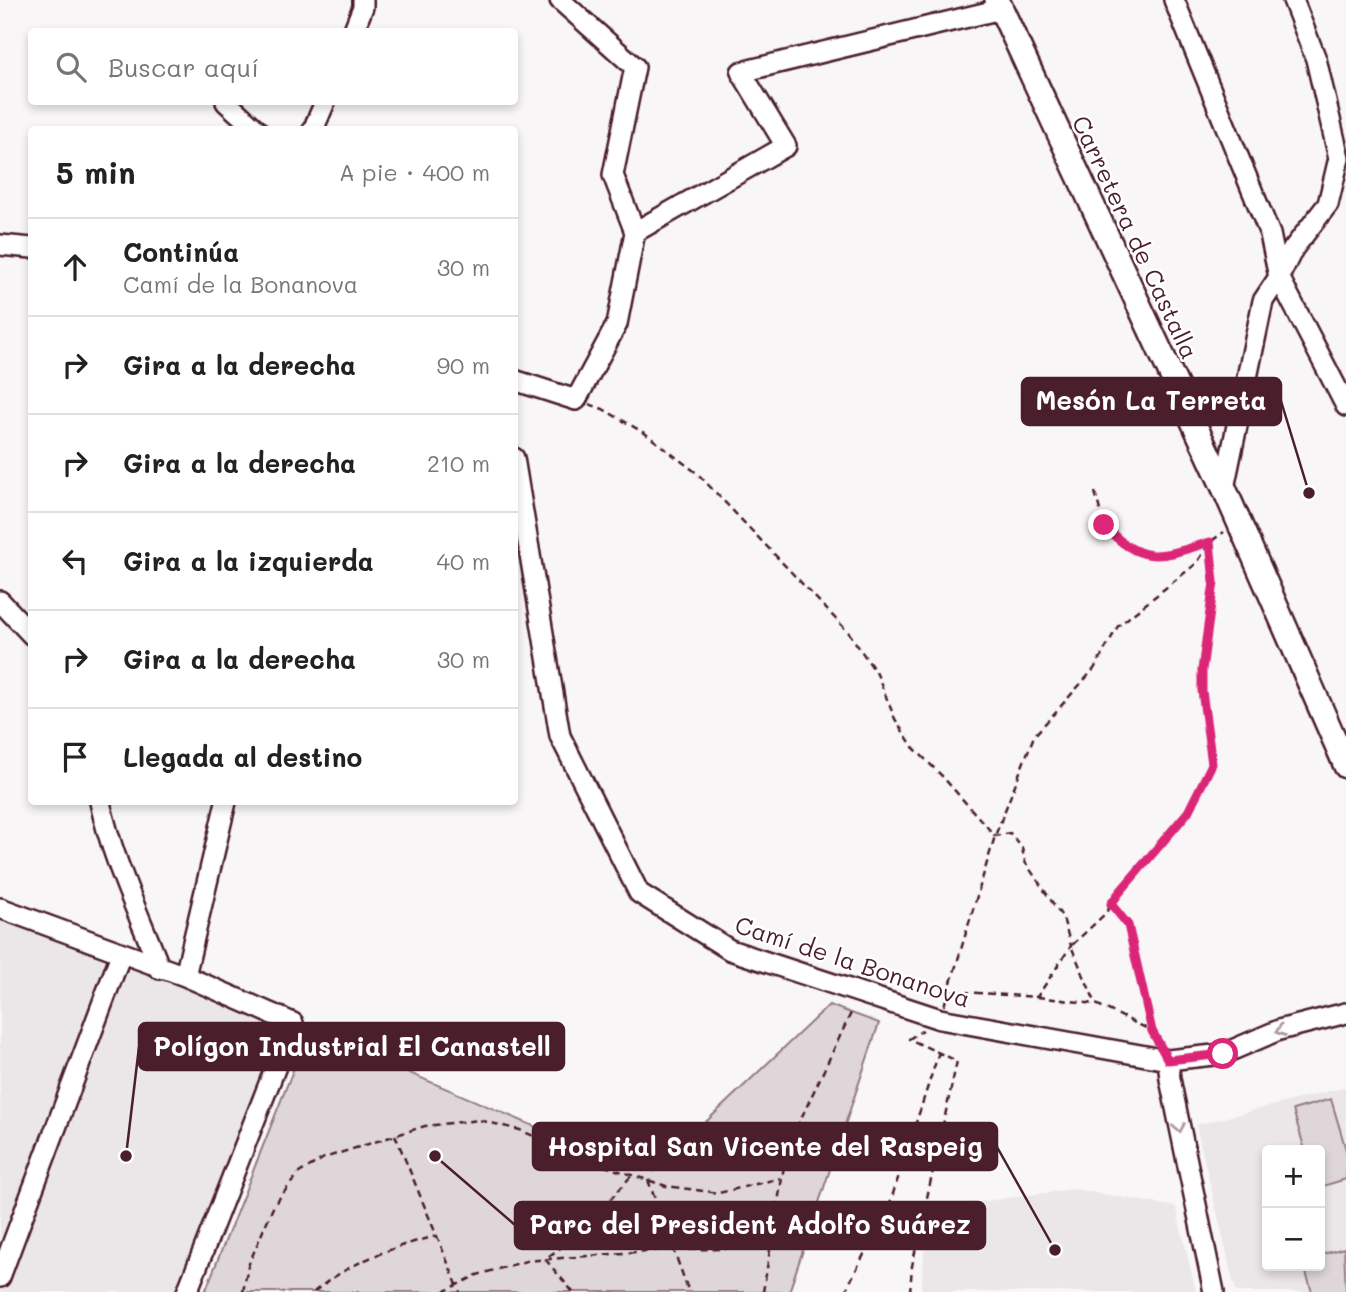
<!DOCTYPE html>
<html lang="es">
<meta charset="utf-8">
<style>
:root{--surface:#fff;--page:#f6f6f6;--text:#222;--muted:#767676;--line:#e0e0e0}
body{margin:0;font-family:Mali,sans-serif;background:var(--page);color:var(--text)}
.controls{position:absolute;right:21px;bottom:21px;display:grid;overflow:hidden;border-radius:7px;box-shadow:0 4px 10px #0003}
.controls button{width:63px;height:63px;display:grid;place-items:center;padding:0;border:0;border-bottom:2px solid var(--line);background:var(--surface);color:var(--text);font:35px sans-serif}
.stop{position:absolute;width:21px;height:21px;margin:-16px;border:5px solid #db2777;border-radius:50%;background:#fff}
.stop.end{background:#db2777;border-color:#fff;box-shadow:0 2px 7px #0008}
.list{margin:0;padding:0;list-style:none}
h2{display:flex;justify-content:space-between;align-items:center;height:91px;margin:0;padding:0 28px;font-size:30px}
h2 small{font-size:23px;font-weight:400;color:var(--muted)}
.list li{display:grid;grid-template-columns:46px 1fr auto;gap:21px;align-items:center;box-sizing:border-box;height:98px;padding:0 28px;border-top:2px solid var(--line)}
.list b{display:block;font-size:26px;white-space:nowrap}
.list p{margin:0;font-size:23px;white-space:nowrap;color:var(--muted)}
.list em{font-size:23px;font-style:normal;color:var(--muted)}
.icon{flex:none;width:38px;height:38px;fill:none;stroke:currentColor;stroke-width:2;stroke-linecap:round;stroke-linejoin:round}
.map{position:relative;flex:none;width:1346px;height:1292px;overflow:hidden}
.search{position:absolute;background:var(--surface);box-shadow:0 4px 10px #0003;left:28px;top:28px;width:490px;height:77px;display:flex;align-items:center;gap:18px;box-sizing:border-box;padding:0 24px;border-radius:7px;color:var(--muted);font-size:26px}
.panel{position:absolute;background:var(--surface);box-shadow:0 4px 10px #0003;left:28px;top:126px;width:490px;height:679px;border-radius:7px}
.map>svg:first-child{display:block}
</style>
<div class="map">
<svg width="1346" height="1292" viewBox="0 0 1346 1292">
<rect width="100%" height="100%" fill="#f8f6f7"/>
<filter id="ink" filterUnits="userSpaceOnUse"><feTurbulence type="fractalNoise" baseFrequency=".0143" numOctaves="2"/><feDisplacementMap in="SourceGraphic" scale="14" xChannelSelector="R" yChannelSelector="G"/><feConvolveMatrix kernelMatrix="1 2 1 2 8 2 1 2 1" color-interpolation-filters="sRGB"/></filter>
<g filter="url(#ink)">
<path fill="#ebe6e8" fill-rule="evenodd" d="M0,897L304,1020L199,1292H0Z
M1346,1087V1292H1236L1196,1125ZM1267,1150H1320V1266H1267Z
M1074,1189L1176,1207L1196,1292H921L928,1209Z"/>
<path fill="#ded6d9" stroke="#947a82" stroke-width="2" d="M829,1005L879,1023L789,1292H205L309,1030L569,1141L654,1171Z
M1331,1099L1346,1150V1179L1320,1187V1150H1305L1293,1110Z
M1344,1248L1346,1292H1312L1304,1266H1320V1255Z"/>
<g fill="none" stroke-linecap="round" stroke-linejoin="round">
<defs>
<path id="minor" d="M1174,0L1270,234L1279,277L1263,301L1224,488
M1293,0L1316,59L1339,158L1328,204L1293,249L1279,277L1346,406
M353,32L363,7V0
M226,102L257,130
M313,130L325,102
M635,232L786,146L741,72L1001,9
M0,245L32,248
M514,380L576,400L617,324L635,232L613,175L635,67L560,0
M514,458L560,736L639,893L730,950L940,1019L1168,1060L1223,1054L1279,1030L1346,1013
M0,601L32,635
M100,802C112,859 139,914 160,969
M0,908L185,976L293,1023L187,1292
M185,976L226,802
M1168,1060L1170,1079L1214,1292
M0,1277L121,954"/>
<path id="major" d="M997,0L1224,488L1346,766"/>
</defs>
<use href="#minor" stroke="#4a1f2b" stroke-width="24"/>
<use href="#major" stroke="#4a1f2b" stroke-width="28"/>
<path stroke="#4a1f2b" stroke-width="2.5" stroke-dasharray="7 5" stroke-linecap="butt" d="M589,404L603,409L646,434L698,474L849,633L877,674L895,719L913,747L942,776L995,836L1010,833L1022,848L1025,862L1063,918L1071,946L1037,997L949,991
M1095,492L1104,525L1121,544L1143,555L1178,552L1210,542L1214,582L1202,669V691L1212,764L1188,812L1119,893L1105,914L1071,946L1096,1004L1152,1031L1159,1043
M1111,904L1128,925L1152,1031
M1037,997L1096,1004
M944,1006L995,836L1034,736L1094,669L1118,626L1197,563L1210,542L1224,532
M395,1135L460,1292
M648,1180L689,1292
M243,1292L248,1266L274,1205L299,1173L324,1158L425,1126L479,1120L520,1130L589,1161L666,1186L719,1193L781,1178
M314,1292C348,1263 394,1246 437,1236
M443,1292L477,1275L526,1261L659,1250L725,1249L773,1222
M573,1292L545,1259L581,1233L632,1175
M763,1292L787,1148L851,1013
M845,1292L890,1203L939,1052
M910,1292L912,1266L957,1061L909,1039L923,1030"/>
<use href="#minor" stroke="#fff" stroke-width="19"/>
<use href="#major" stroke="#fff" stroke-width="23"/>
</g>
<defs><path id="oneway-chevron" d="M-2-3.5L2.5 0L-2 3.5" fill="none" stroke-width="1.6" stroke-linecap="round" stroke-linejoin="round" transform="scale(1.75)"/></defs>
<g stroke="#ae9aa0">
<use href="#oneway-chevron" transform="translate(1280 1031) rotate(161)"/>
<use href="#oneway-chevron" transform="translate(1179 1128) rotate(79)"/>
</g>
</g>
<g fill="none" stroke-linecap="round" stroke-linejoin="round" filter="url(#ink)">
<path stroke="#db2777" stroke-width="9" d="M1104,525C1141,567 1162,557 1210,542L1214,582L1202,670V691L1212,764L1188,812L1119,893L1111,904L1128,925L1152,1031L1168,1060L1223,1054"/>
</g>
<g text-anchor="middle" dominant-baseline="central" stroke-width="5" stroke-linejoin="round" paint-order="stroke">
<g font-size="24" fill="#4a1f2b" stroke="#fff">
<text transform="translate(1136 237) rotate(65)">Carretera de Castalla</text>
<text transform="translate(853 961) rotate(18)">Camí de la Bonanova</text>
</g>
</g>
<path fill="none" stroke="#4a1f2b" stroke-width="2.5" d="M1309 493L1281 401M126 1156L139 1047M1055 1250L997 1147M435 1156L515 1225"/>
<g fill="#4a1f2b" stroke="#fff" stroke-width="2.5">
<circle cx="1309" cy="493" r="7"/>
<circle cx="126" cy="1156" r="7"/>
<circle cx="1055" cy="1250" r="7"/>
<circle cx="435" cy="1156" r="7"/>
</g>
<g fill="#4a1f2b" stroke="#4a1f2b" stroke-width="2.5">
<rect x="1022" y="378" width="259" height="47" rx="7"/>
<rect x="139" y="1023" width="425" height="47" rx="7"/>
<rect x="533" y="1123" width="464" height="47" rx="7"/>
<rect x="515" y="1202" width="470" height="47" rx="7"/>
</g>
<g font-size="26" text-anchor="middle" font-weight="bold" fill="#fff">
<text x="1151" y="410">Mesón La Terreta</text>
<text x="352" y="1056">Polígon Industrial El Canastell</text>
<text x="765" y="1156">Hospital San Vicente del Raspeig</text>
<text x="750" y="1234">Parc del President Adolfo Suárez</text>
</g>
</svg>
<div class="controls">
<button>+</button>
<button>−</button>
</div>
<div class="stop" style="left:1223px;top:1054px"></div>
<div class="stop end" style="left:1104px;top:525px"></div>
<div class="search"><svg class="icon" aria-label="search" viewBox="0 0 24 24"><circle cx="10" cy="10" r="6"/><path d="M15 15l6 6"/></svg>Buscar aquí</div>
<section class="panel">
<h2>5 min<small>A pie · 400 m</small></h2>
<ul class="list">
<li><svg class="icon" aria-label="ahead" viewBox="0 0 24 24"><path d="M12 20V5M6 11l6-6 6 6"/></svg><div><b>Continúa</b><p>Camí de la Bonanova</p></div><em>30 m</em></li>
<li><svg class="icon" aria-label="right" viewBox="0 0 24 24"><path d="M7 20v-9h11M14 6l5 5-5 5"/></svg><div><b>Gira a la derecha</b></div><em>90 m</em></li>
<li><svg class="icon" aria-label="right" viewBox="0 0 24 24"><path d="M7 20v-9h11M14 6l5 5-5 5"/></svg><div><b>Gira a la derecha</b></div><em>210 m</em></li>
<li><svg class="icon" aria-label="left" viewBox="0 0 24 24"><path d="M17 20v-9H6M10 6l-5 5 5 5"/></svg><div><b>Gira a la izquierda</b></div><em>40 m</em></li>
<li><svg class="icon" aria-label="right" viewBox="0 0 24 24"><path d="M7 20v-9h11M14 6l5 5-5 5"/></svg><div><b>Gira a la derecha</b></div><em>30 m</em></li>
<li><svg class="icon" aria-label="arrive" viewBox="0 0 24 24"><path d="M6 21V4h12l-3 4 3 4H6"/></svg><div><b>Llegada al destino</b></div></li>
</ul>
</section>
</div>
